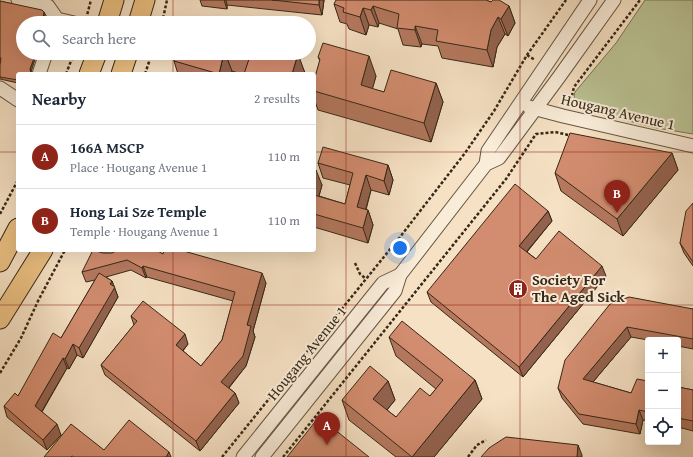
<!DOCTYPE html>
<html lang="en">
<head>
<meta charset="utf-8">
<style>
	:root { --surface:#fff; --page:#f2f2f3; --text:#1f2937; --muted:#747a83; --line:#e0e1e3; --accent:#8f2418 }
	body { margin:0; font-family:"Gentium Book Plus",serif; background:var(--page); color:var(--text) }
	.controls { position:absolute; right:12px; bottom:12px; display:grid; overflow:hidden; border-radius:4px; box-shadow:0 4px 16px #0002 }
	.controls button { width:36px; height:36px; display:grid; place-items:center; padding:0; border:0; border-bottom:1px solid var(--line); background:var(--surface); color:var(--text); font:20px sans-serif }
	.you { position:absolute; left:400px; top:248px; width:14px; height:14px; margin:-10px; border:3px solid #fff; border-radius:50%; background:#1a73e8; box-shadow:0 0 0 6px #1a73e833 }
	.badge { display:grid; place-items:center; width:26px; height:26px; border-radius:50%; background:var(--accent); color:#fff; font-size:13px; font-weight:700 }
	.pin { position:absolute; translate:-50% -33px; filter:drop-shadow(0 1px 2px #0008) }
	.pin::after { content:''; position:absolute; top:21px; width:14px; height:12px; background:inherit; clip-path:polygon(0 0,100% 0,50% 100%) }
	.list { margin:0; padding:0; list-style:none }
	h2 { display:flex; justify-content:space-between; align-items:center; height:52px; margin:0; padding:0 16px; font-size:17px }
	h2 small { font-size:13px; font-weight:400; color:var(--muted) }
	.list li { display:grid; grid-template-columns:26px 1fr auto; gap:12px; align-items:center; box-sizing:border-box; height:64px; padding:0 16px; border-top:1px solid var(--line) }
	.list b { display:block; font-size:15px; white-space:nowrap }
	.list p { margin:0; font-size:13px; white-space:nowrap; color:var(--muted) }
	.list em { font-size:13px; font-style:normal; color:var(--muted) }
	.icon { flex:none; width:22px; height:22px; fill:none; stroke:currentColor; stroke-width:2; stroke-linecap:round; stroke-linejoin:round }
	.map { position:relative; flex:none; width:693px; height:457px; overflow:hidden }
	.search { position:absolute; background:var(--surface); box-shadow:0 4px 16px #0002; left:16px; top:16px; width:300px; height:44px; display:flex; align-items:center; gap:10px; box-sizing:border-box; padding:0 14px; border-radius:22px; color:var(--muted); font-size:15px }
	.panel { position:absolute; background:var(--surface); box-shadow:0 4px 16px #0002; left:16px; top:72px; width:300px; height:180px; border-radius:4px }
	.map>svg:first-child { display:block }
</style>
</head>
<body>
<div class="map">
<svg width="693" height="457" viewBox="0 0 693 457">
	<rect width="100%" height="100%" fill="#f6e1c4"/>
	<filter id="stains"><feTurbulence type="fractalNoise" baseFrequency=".005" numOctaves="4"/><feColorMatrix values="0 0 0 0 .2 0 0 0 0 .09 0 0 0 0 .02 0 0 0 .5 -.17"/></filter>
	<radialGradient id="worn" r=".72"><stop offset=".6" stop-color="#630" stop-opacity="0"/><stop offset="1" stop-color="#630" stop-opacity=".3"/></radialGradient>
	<path fill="#bbc395" stroke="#787656" d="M 645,0 L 693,0 L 693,134 L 657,128 L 580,109 C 574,103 573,100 575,92 L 616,43 Z"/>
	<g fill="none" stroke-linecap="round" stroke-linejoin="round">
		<g stroke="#665642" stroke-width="15">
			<g id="minor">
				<polyline points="18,0 48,6 57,19 74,23"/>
				<polyline points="39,74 46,53"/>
				<polyline points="0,88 18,100"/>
				<polyline points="529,107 563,116 693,146"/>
				<polyline points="486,164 488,151 590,0"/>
				<polyline points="243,457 383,283 400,275"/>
				<polyline points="262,457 395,291 400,275 486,164 499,158 559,77 614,0"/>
			</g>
		</g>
		<g stroke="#362816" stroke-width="21">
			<g id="highway">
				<polyline points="107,23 114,0"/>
				<polyline points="138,23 145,0"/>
				<polyline points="89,74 97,53"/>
				<polyline points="121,74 128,53"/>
				<polyline points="0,262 18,228"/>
				<polyline points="0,319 43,250"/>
			</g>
		</g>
		<g stroke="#362816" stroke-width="2.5" stroke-dasharray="3 2" stroke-linecap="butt">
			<polyline points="86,19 91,0"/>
			<polyline points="162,23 167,0"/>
			<polyline points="527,55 535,60"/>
			<polyline points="66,74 74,53"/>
			<polyline points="145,74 152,53"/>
			<polyline points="574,105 571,100 574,87 640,0"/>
			<polyline points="0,214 18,180"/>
			<polyline points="355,263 360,274 365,278"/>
			<polyline points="0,373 21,338 38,301 65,250"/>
			<polyline points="222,457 400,237 465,153 494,111 527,55 566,0"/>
			<polyline points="283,457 506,179 536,134 555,132 573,136"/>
			<polyline points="468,457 477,445 486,440"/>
		</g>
		<use href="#minor" stroke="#f9ecd9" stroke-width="13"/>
		<use href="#highway" stroke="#ebc082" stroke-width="19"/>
	</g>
	<g fill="#b5785f" stroke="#362816">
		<polygon points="200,0 324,0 322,15 227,5 227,9 202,6"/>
		<polygon points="0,1 44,12 45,15 43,23 23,23 31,72 18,74 18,83 0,79 0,65 1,60 0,60"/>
		<polygon points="488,1 509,6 515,23 508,36 505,34 497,47 493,67 442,58 438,46 422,44 421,47 403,45 398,29 379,23 378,27 369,25 366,35 349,29 347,24 340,22 334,4"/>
		<polygon points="176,53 296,53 305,73 305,74 241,74 232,71 231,74 178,74 174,61"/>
		<polygon points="318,57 376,76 372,89 384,92 436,83 443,102 431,142 318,110 314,98 314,81 320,61"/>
		<polygon points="672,153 678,170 623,236 561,191 555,173"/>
		<polygon points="318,163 388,165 393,180 389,195 371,190 366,210 368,210 373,225 368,243 314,227 314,170 322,185 319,196 345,204 350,185 323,178"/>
		<polygon points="693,203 693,266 684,253 680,243"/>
		<polygon points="548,211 552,221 527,252 536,259 606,276 523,377 431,302 427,292"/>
		<polygon points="103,253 163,254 266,283 253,331 255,337 246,366 229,388 235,393 239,403 200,451 105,375 101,365 134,325 131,316 188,344 183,351 201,366 222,340 233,301 147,277 146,278 131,270 106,277 112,281 118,297 83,358 77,355 69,369 67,368 42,412 61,435 47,450 7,417 4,406 18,396 61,338 95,280 86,282 82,272"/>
		<polygon points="610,304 693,309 693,349 678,346 678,340 648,340 631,337 593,382 631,393 648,381 648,421 643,420 640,434 583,424 562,398 558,388"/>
		<polygon points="389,337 475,380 482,399 434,457 396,457 349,420 342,400 388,381 395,400 387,410 396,417 430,396 436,389 396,356"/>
		<polygon points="678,387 693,390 693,431 678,427"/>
	</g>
	<g fill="#93624e" stroke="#362816">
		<polygon points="224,0 226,0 227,5 227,9"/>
		<polygon points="319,0 324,0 322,15 319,5"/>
		<polygon points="373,6 379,23 378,27 371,10"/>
		<polygon points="509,6 515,23 508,36 501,19"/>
		<polygon points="363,8 369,25 366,35 360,17"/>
		<polygon points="44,12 45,15 43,23 42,23"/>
		<polygon points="498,17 505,34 497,47 493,67 487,50 491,30"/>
		<polygon points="415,26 422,44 421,47 415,30"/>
		<polygon points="36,53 37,53 31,72 32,74 31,74 30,69"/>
		<polygon points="224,53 225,53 232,71 231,74 219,74"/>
		<polygon points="298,54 305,73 305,74 292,74"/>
		<polygon points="369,56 376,76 368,105 361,85"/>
		<polygon points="436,83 443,102 431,142 424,123"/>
		<polygon points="672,153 678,170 623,236 617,219"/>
		<polygon points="388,165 393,180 389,195 384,181"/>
		<polygon points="316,170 322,185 315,209 314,206 314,179"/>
		<polygon points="366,175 371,190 362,222 357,207"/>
		<polygon points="368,210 373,225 368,243 363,228"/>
		<polygon points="548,211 552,221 523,256 519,246"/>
		<polygon points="143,266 147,277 146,278 142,268"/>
		<polygon points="602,266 606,276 523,377 519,367"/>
		<polygon points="262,273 266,283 253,331 255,337 246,366 225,392 221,382 247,325"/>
		<polygon points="112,281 118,297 83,358 79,348"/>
		<polygon points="627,327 631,337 587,389 583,379"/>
		<polygon points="185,334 188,344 179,355 176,345"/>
		<polygon points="73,344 77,355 69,369 65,359"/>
		<polygon points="63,358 67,368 39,416 35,406"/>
		<polygon points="475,380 482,399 434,457 412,457"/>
		<polygon points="388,381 395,400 380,418 373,399"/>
		<polygon points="235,393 239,403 200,451 196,441"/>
		<polygon points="639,410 643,420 640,434 636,424"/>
		<polygon points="57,424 61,435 47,450 43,440"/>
		<polygon points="578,445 582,455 582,457 577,457"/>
		<polygon points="169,452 171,457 166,457"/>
	</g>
	<g fill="#d28c6f" stroke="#362816">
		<polygon points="272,0 319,0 319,5"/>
		<polygon points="336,0 486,0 491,2 493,0 499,0 509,6 501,19 498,17 491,30 487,50 436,41 438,30 415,26 415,30 397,28 399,14 373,6 371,10 363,8 360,17 343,12 344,8 334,4"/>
		<polygon points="0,1 42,10 44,12 42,23 23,23 23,53 36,53 30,69 31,74 18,74 18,80 0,77 0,65 1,58 0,58"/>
		<polygon points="185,21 192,23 185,23"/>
		<polygon points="323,43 369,56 361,85 384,92 391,70 436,83 424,123 314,91 314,81 320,59 318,57"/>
		<polygon points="176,53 224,53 219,74 174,61"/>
		<polygon points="228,53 296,53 298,54 292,74 244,74 249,59"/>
		<polygon points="570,133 672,153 617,219 555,173"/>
		<polygon points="323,147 388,165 384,181 366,175 357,207 368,210 363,228 314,214 314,195 345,204 353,173 318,163"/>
		<polygon points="314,170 316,170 314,179"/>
		<polygon points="515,184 548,211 519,246 536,259 559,231 602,266 519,367 427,292"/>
		<polygon points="693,203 693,262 680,243 686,211"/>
		<polygon points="93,250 103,253 112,253 118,250 156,250 163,254 164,250 180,250 262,273 247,325 251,326 243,356 221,382 235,393 196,441 101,365 137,321 131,316 143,301 185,334 176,345 201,366 222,340 235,292 143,266 142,268 127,260 82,272"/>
		<polygon points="99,273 112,281 110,284 115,287 79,348 73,344 65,359 63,358 35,406 57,424 43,440 4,406 15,393 18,396 53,333 61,338"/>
		<polygon points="629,297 693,309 693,339 627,327 583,379 631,393 637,379 648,381 648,412 639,410 636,424 579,414 558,388 565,360 610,304"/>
		<polygon points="402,321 475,380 412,457 342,400 370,366 388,381 373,399 396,417 420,388 430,396 443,380 389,337"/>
		<polygon points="678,387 693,390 693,421 678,418"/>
		<polygon points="319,417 369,457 287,457"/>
		<polygon points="129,420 169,452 166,457 74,457 72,456 71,457 44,457 71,424 104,450"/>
		<polygon points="506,437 578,445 577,457 481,457 489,448"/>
	</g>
	<path fill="none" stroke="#8f2418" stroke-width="1" stroke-opacity="0.55" d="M 173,0 L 173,23M 346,0 L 346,457M 520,0 L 520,457M 173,53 L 173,74M 0,152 L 18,152M 314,152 L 693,152M 173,250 L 173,457M 0,305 L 693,305"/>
	<defs>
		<g id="building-disc" transform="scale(1)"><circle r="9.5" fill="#8f2418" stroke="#f9ecd9"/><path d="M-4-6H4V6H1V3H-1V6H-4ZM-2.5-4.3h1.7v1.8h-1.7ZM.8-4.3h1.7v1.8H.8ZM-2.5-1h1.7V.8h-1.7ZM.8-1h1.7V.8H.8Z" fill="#fff"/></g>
	</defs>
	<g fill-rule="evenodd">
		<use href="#building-disc" x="518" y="289"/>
	</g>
	<g text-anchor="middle" stroke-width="4" stroke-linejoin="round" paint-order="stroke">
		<g font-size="15" fill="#362816" stroke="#f9ecd9">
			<text transform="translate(618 112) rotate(13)" y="5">Hougang Avenue 1</text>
			<text transform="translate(307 353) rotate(-51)" y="5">Hougang Avenue 1</text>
		</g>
		<g font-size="15" font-weight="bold" fill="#362816" stroke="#f9ecd9" text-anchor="start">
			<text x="532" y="285">Society For<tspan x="532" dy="17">The Aged Sick</tspan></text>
		</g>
	</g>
	<rect width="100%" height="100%" filter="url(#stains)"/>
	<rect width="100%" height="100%" fill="url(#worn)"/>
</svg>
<div class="controls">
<button>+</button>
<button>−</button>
<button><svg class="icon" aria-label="locate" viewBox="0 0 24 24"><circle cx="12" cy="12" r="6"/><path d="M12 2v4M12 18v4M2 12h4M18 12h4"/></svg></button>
</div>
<div class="you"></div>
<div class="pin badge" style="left:327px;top:445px">A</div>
<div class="pin badge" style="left:617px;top:213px">B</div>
<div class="search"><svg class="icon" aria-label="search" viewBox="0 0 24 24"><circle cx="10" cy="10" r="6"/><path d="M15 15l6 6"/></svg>Search here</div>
<section class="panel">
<h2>Nearby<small>2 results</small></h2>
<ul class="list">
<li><span class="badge">A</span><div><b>166A MSCP</b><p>Place · Hougang Avenue 1</p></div><em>110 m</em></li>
<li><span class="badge">B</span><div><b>Hong Lai Sze Temple</b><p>Temple · Hougang Avenue 1</p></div><em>110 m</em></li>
</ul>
</section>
</div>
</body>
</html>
